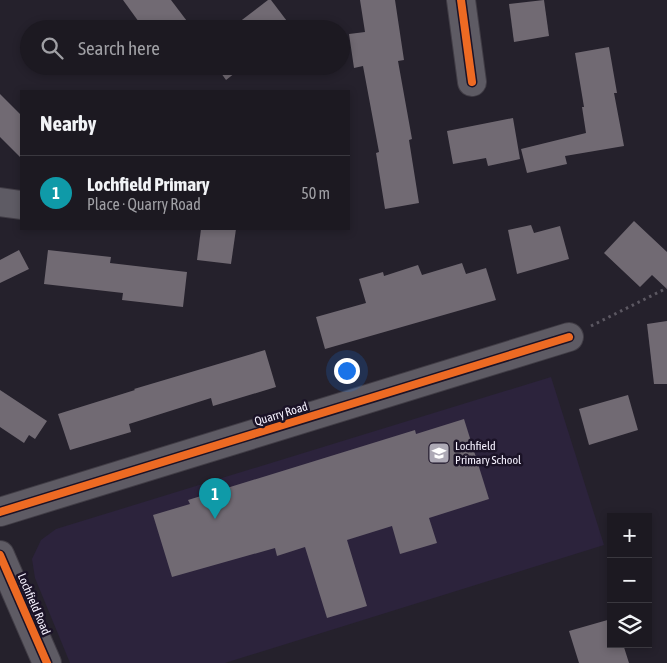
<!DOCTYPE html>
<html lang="en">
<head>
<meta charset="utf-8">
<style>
	:root { --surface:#1c1921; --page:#25222a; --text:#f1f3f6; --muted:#a0a0a5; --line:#3a383f; --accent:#db2777 }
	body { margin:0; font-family:"Asap Condensed",sans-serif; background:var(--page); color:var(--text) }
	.controls { position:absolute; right:15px; bottom:15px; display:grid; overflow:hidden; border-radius:0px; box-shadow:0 2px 8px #0003 }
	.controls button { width:45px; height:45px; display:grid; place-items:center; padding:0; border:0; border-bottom:1px solid var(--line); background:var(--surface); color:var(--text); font:25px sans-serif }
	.you { position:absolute; left:346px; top:370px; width:18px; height:18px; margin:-12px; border:4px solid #fff; border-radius:50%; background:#1a73e8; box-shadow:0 0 0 8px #1a73e833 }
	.badge { display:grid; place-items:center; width:32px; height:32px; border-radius:50%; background:var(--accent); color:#fff; font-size:16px; font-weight:700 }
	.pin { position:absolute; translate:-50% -41px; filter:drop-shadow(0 1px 2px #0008) }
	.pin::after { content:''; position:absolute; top:26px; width:18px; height:15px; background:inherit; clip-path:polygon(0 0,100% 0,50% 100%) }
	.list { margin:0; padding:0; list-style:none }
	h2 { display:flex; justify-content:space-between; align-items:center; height:65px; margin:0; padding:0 20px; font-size:21px }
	h2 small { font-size:16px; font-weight:400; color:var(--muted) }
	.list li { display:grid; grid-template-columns:32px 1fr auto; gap:15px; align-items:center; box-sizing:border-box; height:75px; padding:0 20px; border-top:1px solid var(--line) }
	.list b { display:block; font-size:19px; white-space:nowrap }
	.list p { margin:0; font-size:16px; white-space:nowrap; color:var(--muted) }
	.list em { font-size:16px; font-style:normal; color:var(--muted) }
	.icon { flex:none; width:28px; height:28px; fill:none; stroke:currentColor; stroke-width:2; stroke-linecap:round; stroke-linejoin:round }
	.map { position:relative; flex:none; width:667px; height:663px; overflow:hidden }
	.search { position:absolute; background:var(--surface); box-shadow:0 2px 8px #0003; left:20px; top:20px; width:330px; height:55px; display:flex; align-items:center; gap:12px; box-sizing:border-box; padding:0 18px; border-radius:28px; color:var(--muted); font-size:19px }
	.panel { position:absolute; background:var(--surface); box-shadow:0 2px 8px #0003; left:20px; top:90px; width:330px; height:140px; border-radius:0px }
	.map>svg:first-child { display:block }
</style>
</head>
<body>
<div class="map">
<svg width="667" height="663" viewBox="0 0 667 663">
	<rect width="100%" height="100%" fill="#25212c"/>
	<polygon fill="#2c233c" points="551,377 604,545 225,663 70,663 35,578 32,559 41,540 56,529"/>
	<g fill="#716a73">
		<polygon points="123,0 171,0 193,29 144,29"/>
		<polygon points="268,0 271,0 293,29 230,29"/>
		<polygon points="360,0 395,0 404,60 398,61 412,139 409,140 419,203 385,209 376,153 379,152 363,66 354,68 349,34 365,32"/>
		<polygon points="544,0 549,36 514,42 509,4"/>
		<polygon points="609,47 617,93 614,93 624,146 565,156 567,164 527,173 521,149 586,133 582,107 584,107 575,53"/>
		<polygon points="216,66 244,66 226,80"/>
		<polygon points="0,94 21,115 21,158 0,137"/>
		<polygon points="513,118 520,159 488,166 486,158 453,164 447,131"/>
		<polygon points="634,221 667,252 667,289 652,275 640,287 604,253"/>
		<polygon points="531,225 534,233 560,226 569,259 517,274 508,230"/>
		<polygon points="201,229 236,229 231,264 197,260"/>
		<polygon points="19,250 29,269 0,283 0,260"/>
		<polygon points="48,250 111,257 110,263 187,272 183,307 122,300 123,293 44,284"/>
		<polygon points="462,263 466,274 486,268 496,300 325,349 316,317 366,303 359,279 383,272 384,276 418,265 422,275"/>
		<polygon points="667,321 667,384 654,384 647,324"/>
		<polygon points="265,350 276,387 213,406 211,398 129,424 131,432 70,450 58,414 135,390 134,389"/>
		<polygon points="0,390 47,421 35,439 29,435 24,443 0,427"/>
		<polygon points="628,395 638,430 589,445 579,409"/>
		<polygon points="464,419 489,499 429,518 437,543 400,554 392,526 347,540 367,606 327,618 305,547 277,556 275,548 172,577 153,515 190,504 188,500 415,430 416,434"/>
		<polygon points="611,619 611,644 623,644 629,663 579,663 569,631"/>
	</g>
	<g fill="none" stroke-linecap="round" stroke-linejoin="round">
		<g stroke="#413d46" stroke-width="30">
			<g id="minor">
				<polyline points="461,0 472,82"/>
				<polyline points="0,202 21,205"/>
				<polyline points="0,512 569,337"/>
				<polyline points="0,555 47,663"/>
			</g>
		</g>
		<polyline stroke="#5c5862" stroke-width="3" stroke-dasharray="2.5 4" stroke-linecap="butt" points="591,326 667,288"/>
		<use href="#minor" stroke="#5e5b64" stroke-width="28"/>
		<g stroke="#1b1327" stroke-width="11">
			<g id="cycleway">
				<polyline points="461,0 472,82"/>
				<polyline points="0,512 569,337"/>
				<polyline points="0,555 47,663"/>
			</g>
		</g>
		<use href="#cycleway" stroke="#ed6a23" stroke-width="8"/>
	</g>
	<defs>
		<g id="school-square" transform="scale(1.125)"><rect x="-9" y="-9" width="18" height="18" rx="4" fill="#ada9b5" stroke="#1b1327"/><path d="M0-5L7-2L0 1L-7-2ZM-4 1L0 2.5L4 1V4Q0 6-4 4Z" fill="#fff"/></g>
	</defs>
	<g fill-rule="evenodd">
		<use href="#school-square" x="439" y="453"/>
	</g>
	<g text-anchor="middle" stroke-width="5" stroke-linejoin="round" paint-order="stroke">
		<g font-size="12" fill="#f6f2ff" stroke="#1b1327">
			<text transform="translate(281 414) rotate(-17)" y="4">Quarry Road</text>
			<text transform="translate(34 604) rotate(67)" y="4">Lochfield Road</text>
		</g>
		<g font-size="12" fill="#f6f2ff" stroke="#1b1327" text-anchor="start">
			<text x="455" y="450">Lochfield<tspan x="455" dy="14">Primary School</tspan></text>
		</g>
	</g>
</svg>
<div class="controls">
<button>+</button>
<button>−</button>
<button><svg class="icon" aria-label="layers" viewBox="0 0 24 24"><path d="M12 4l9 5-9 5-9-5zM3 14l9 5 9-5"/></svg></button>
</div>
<div class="you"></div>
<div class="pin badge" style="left:215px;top:519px;background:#0f9aa8">1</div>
<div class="search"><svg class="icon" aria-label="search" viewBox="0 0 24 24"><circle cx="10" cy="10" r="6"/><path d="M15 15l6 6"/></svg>Search here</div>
<section class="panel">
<h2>Nearby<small></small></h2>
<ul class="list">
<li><span class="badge" style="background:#0f9aa8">1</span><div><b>Lochfield Primary</b><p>Place · Quarry Road</p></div><em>50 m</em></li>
</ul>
</section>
</div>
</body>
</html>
